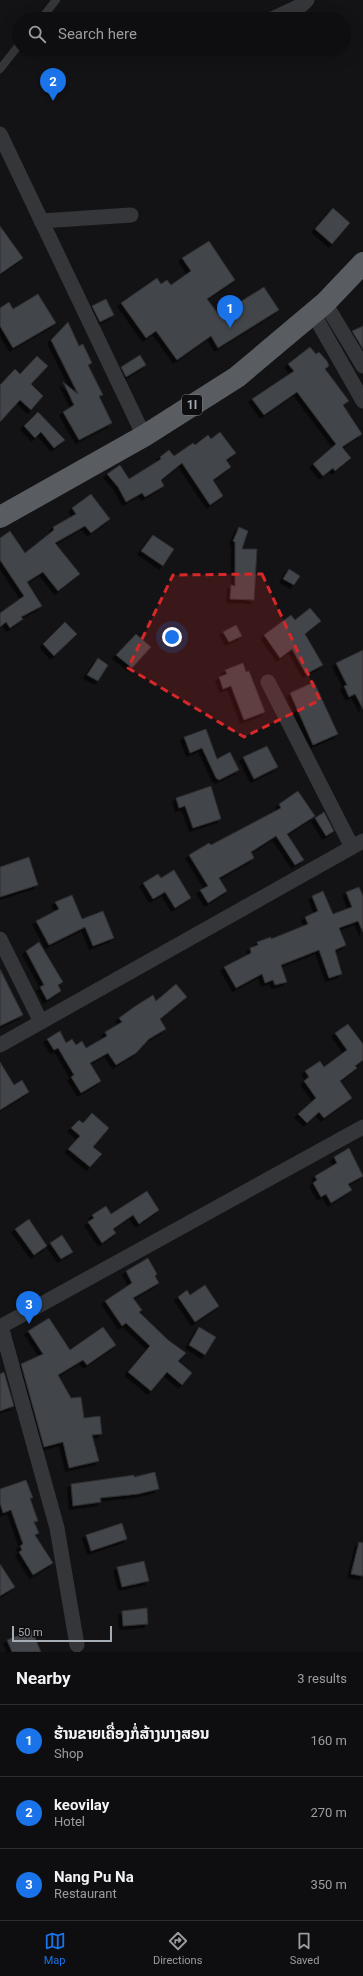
<!DOCTYPE html>
<html lang="en">
<head>
<meta charset="utf-8">
<style>
	:root { --surface:#0e0e10; --page:#1c1c1e; --text:#f1f3f6; --muted:#9b9c9f; --line:#2e2e30; --accent:#1a73e8 }
	body { margin:0; font-family:Roboto,"Noto Sans Lao",sans-serif; background:var(--page); color:var(--text) }
	.scale { position:absolute; left:12px; bottom:10px; width:100px; box-sizing:border-box; padding-left:4px; border:2px solid #a6acb4; border-top:0; font-size:11px; line-height:14px; white-space:nowrap; color:#a6acb4; -webkit-text-stroke:3px #0e0e10; paint-order:stroke }
	.you { position:absolute; left:172px; top:637px; width:14px; height:14px; margin:-10px; border:3px solid #fff; border-radius:50%; background:#1a73e8; box-shadow:0 0 0 6px #1a73e833 }
	.badge { display:grid; place-items:center; width:26px; height:26px; border-radius:50%; background:var(--accent); color:#fff; font-size:13px; font-weight:700 }
	.pin { position:absolute; translate:-50% -33px; filter:drop-shadow(0 1px 2px #0008) }
	.pin::after { content:''; position:absolute; top:21px; width:14px; height:12px; background:inherit; clip-path:polygon(0 0,100% 0,50% 100%) }
	.list { margin:0; padding:0; list-style:none }
	h2 { display:flex; justify-content:space-between; align-items:center; height:52px; margin:0; padding:0 16px; font-size:17px }
	h2 small { font-size:13px; font-weight:400; color:var(--muted) }
	.list li { display:grid; grid-template-columns:26px 1fr auto; gap:12px; align-items:center; box-sizing:border-box; height:72px; padding:0 16px; border-top:1px solid var(--line) }
	.list b { display:block; font-size:15px; white-space:nowrap }
	.list p { margin:0; font-size:13px; white-space:nowrap; color:var(--muted) }
	.list em { font-size:13px; font-style:normal; color:var(--muted) }
	.icon { flex:none; width:22px; height:22px; fill:none; stroke:currentColor; stroke-width:2; stroke-linecap:round; stroke-linejoin:round }
	.map { position:relative; flex:none; width:363px; height:1652px; overflow:hidden }
	.search { position:absolute; background:var(--surface); box-shadow:0 4px 16px #0002; left:12px; right:12px; top:12px; height:44px; display:flex; align-items:center; gap:10px; box-sizing:border-box; padding:0 14px; border-radius:22px; color:var(--muted); font-size:15px }
	.sheet { height:268px; background:var(--surface) }
	nav { display:flex; justify-content:space-around; align-items:center; box-sizing:border-box; height:56px; border-top:1px solid var(--line); background:var(--surface); font-size:11px; color:var(--muted) }
	nav a { display:grid; justify-items:center; gap:2px }
	nav .on { color:var(--accent) }
	.map>svg:first-child { display:block }
</style>
</head>
<body>
<div class="map">
<svg width="363" height="1652" viewBox="0 0 363 1652">
	<defs>
		<filter id="shadow"><feDropShadow dx="-3.5" dy="3.5" stdDeviation="0" flood-color="#0009"/></filter>
	</defs>
	<rect width="100%" height="100%" fill="#131315"/>
	<g fill="#424448" stroke="#2d2e31" filter="url(#shadow)">
		<polygon points="333,208 350,223 332,244 315,229"/>
		<polygon points="0,226 23,258 0,274"/>
		<polygon points="209,241 235,280 207,299 219,315 264,287 279,310 218,348 211,336 177,360 156,331 146,338 121,303 157,278 161,284 167,280 171,285 191,271 182,258"/>
		<polygon points="38,294 56,323 13,348 0,326 0,308 9,302 13,309"/>
		<polygon points="106,299 114,315 100,322 92,306"/>
		<polygon points="68,322 79,346 83,344 92,363 88,365 103,395 99,396 112,423 79,440 63,412 74,405 63,382 78,394 51,340"/>
		<polygon points="363,326 363,349 352,331"/>
		<polygon points="310,347 316,354 319,352 327,361 329,366 325,369 349,401 343,405 362,434 342,447 351,458 335,471 333,468 323,476 313,464 336,444 297,392 264,415 252,399 294,371 288,364"/>
		<polygon points="140,355 146,365 126,377 121,367"/>
		<polygon points="37,356 48,366 31,384 43,396 31,410 20,400 0,422 0,385 15,369 20,374"/>
		<polygon points="38,412 65,440 54,448 41,432 35,438 24,426"/>
		<polygon points="220,432 236,453 226,460 231,467 213,480 223,496 210,505 182,463 161,480 164,486 145,497 142,493 126,502 118,487 107,474 120,465 129,479 161,459 160,457 169,450 174,456 193,443 195,445 208,435 211,439"/>
		<polygon points="91,494 110,519 91,533 85,526 55,543 80,574 58,591 43,572 27,582 42,606 21,617 23,619 10,628 6,622 0,627 0,613 24,596 0,560 0,538 10,531 25,553 54,530 53,527 76,514 72,508"/>
		<polygon points="239,527 248,531 242,549 257,549 254,600 230,599 231,585 235,586 235,542 233,541"/>
		<polygon points="153,535 174,549 163,566 141,551"/>
		<polygon points="289,569 300,576 294,585 283,579"/>
		<polygon points="310,608 321,621 305,634 323,665 306,674 292,649 280,658 264,635 291,615 295,620"/>
		<polygon points="65,622 77,634 54,656 43,644"/>
		<polygon points="236,625 242,636 229,642 223,632"/>
		<polygon points="136,634 151,647 132,668 116,655"/>
		<polygon points="363,650 363,709 355,694 349,697 344,686 347,685 336,663"/>
		<polygon points="98,658 108,665 98,681 87,675"/>
		<polygon points="243,663 246,672 249,671 265,712 244,720 231,686 223,689 219,677 227,674 225,670"/>
		<polygon points="314,682 338,734 313,745 290,693"/>
		<polygon points="206,729 217,759 230,752 239,770 219,780 216,778 202,748 190,753 184,737"/>
		<polygon points="267,746 278,767 254,779 243,757"/>
		<polygon points="211,786 221,819 193,828 185,806 179,808 176,798"/>
		<polygon points="298,791 315,816 287,834 304,860 295,865 276,836 251,852 254,858 219,878 227,891 208,903 200,890 208,886 189,855 209,843 211,845 281,808 279,804"/>
		<polygon points="324,812 334,831 326,836 315,818"/>
		<polygon points="29,857 38,885 0,897 0,867"/>
		<polygon points="174,870 191,898 175,908 165,892 153,899 143,883 158,874 161,878"/>
		<polygon points="359,887 363,896 363,932 358,921 339,928 346,945 335,950 342,974 329,978 319,950 281,965 287,982 275,985 273,980 265,983 262,974 236,988 224,967 251,953 250,948 258,945 257,942 271,937 271,939 308,924 305,917 318,911 312,896 323,891 333,914 352,907 346,892"/>
		<polygon points="72,895 82,919 103,911 114,938 93,946 85,927 49,945 36,921 59,909 55,902"/>
		<polygon points="39,942 63,982 58,985 61,991 47,1000 40,987 44,985 26,951"/>
		<polygon points="0,969 23,1015 0,1026"/>
		<polygon points="176,984 187,997 160,1019 166,1029 149,1039 136,1053 116,1065 108,1053 90,1063 101,1081 81,1093 71,1077 74,1075 58,1048 54,1050 47,1039 60,1031 66,1043 72,1039 76,1045 82,1041 86,1048 107,1036 105,1032 122,1022 119,1018 134,1007 153,995 156,1001"/>
		<polygon points="348,1024 363,1044 363,1060 355,1066 357,1068 340,1081 352,1098 324,1118 319,1112 307,1123 298,1114 316,1098 304,1081 309,1077 305,1071 320,1061 324,1067 347,1050 335,1033"/>
		<polygon points="0,1062 14,1085 22,1080 29,1092 0,1110"/>
		<polygon points="92,1113 109,1128 93,1147 102,1154 90,1167 68,1149 80,1136 71,1128 79,1120 83,1123"/>
		<polygon points="349,1148 363,1176 348,1184 352,1190 331,1203 326,1194 321,1197 313,1183 317,1180 315,1176 337,1163 334,1157"/>
		<polygon points="147,1191 159,1210 139,1224 133,1215 113,1229 116,1233 102,1243 88,1222 94,1218 92,1215 106,1206 111,1214"/>
		<polygon points="29,1219 47,1246 34,1255 15,1229"/>
		<polygon points="62,1235 73,1252 61,1259 50,1243"/>
		<polygon points="148,1258 157,1274 155,1276 159,1283 133,1298 142,1310 139,1312 168,1340 186,1353 178,1361 192,1373 182,1385 167,1372 151,1391 128,1372 150,1346 126,1323 122,1326 105,1301 132,1283 126,1271"/>
		<polygon points="205,1285 219,1306 195,1322 178,1297 187,1290 190,1295"/>
		<polygon points="49,1318 70,1350 103,1327 116,1345 87,1365 83,1360 58,1375 71,1398 81,1397 84,1418 100,1416 102,1434 92,1435 99,1461 69,1468 63,1442 44,1447 21,1364 43,1354 28,1331"/>
		<polygon points="199,1327 216,1337 205,1355 189,1345"/>
		<polygon points="4,1372 14,1406 0,1411 0,1374"/>
		<polygon points="155,1472 159,1489 138,1494 100,1498 101,1502 73,1506 71,1484 134,1475 134,1477"/>
		<polygon points="26,1480 33,1498 30,1498 38,1521 34,1522 39,1533 35,1535 53,1563 33,1575 19,1552 22,1550 20,1546 23,1544 11,1510 3,1513 0,1503 0,1489"/>
		<polygon points="122,1523 127,1539 91,1551 86,1535"/>
		<polygon points="359,1542 363,1543 363,1576 351,1574"/>
		<polygon points="144,1561 149,1581 122,1587 117,1567"/>
		<polygon points="0,1564 15,1587 0,1596"/>
		<polygon points="147,1608 148,1624 123,1626 122,1611"/>
		<polygon points="32,1630 41,1652 12,1652 7,1640"/>
	</g>
	<g fill="none" stroke-linecap="round" stroke-linejoin="round">
		<g stroke="#343639" stroke-width="8">
			<polyline points="41,19 56,0"/>
			<polyline points="0,69 19,45"/>
		</g>
		<g stroke="#343639" stroke-width="15">
			<polyline points="272,19 302,5 307,0"/>
			<polyline points="0,134 144,436"/>
			<polyline points="41,221 131,215"/>
			<polyline points="325,303 363,366"/>
			<polyline points="313,313 363,401"/>
			<polyline points="268,682 352,847"/>
			<polyline points="0,939 41,1022"/>
			<polyline points="0,1045 363,841"/>
			<polyline points="1,1326 57,1528 77,1645"/>
			<polyline points="0,1327 363,1127"/>
		</g>
		<polyline stroke="#595c61" stroke-width="22" points="0,517 144,436 237,377 325,303 363,263"/>
	</g>
	<path fill="#d62828" fill-opacity="0.2" stroke="#d62828" stroke-width="3" stroke-dasharray="8 5" stroke-linejoin="round" d="M 262,574 L 320,700 L 244,737 L 128,668 L 173,575 Z"/>
	<g text-anchor="middle" stroke-width="3.5" stroke-linejoin="round" paint-order="stroke">
		<rect fill="#0e0e10" stroke="#787d83" stroke-width="1" x="182" y="395" width="20" height="20" rx="3"/>
		<g font-size="12" font-weight="bold" fill="#a6acb4">
			<text x="192" y="409">1I</text>
		</g>
	</g>
</svg>
<div class="scale">50 m</div>
<div class="you"></div>
<div class="pin badge" style="left:230px;top:328px">1</div>
<div class="pin badge" style="left:53px;top:101px">2</div>
<div class="pin badge" style="left:29px;top:1324px">3</div>
<div class="search"><svg class="icon" aria-label="search" viewBox="0 0 24 24"><circle cx="10" cy="10" r="6"/><path d="M15 15l6 6"/></svg>Search here</div>
</div>
<section class="sheet">
<h2>Nearby<small>3 results</small></h2>
<ul class="list">
<li><span class="badge">1</span><div><b>ຮ້ານຂາຍເຄື່ອງກໍ່ສ້າງນາງສອນ</b><p>Shop</p></div><em>160 m</em></li>
<li><span class="badge">2</span><div><b>keovilay</b><p>Hotel</p></div><em>270 m</em></li>
<li><span class="badge">3</span><div><b>Nang Pu Na</b><p>Restaurant</p></div><em>350 m</em></li>
</ul>
</section>
<nav>
<a class="on"><svg class="icon" aria-label="map" viewBox="0 0 24 24"><path d="M3 6l6-2 6 2 6-2v14l-6 2-6-2-6 2zM9 4v14M15 6v14"/></svg>Map</a>
<a><svg class="icon" aria-label="directions" viewBox="0 0 24 24"><path d="M12 3l9 9-9 9-9-9zM9 14v-3h6M13 9l2 2-2 2"/></svg>Directions</a>
<a><svg class="icon" aria-label="saved" viewBox="0 0 24 24"><path d="M7 4h10v16l-5-4-5 4z"/></svg>Saved</a>
</nav>
</body>
</html>
